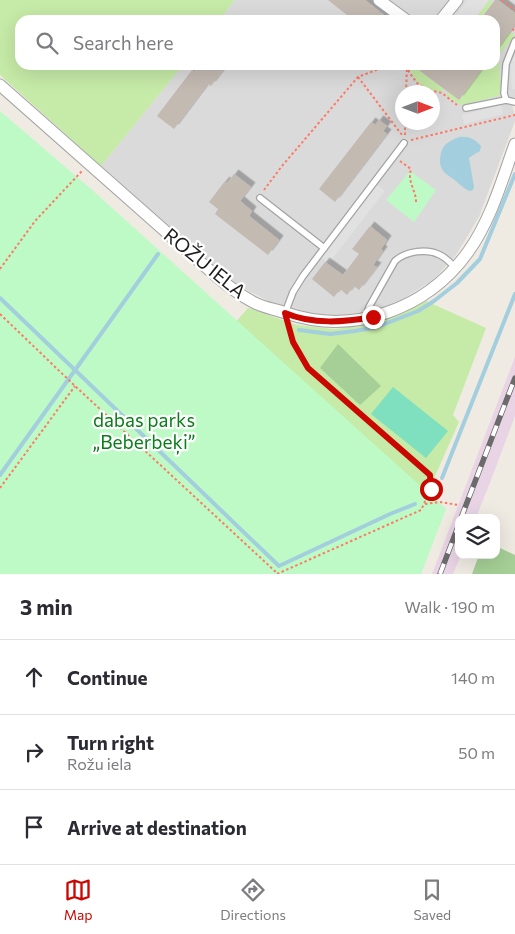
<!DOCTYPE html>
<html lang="en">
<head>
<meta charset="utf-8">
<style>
	:root { --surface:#fff; --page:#f2f2f3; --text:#2b2b33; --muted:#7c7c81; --line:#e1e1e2; --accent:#ca0700 }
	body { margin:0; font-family:Commissioner,sans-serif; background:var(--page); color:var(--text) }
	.controls { position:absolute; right:15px; bottom:15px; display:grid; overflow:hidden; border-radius:10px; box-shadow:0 5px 20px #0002 }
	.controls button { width:45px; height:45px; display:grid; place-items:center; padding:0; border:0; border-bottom:1px solid var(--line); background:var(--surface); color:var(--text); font:25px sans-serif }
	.compass { position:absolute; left:395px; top:85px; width:45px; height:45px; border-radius:50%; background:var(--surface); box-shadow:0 5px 20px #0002; rotate:90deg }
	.stop { position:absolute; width:15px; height:15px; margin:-11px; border:4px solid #ca0700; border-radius:50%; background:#fff }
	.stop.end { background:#ca0700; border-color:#fff; box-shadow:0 1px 5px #0008 }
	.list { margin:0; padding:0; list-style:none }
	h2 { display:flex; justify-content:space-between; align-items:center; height:65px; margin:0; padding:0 20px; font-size:21px }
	h2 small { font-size:16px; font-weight:400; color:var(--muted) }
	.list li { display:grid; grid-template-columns:32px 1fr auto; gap:15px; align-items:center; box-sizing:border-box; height:75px; padding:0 20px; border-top:1px solid var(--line) }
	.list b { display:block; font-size:19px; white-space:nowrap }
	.list p { margin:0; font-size:16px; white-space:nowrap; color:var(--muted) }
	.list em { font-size:16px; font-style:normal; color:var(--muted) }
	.icon { flex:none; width:28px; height:28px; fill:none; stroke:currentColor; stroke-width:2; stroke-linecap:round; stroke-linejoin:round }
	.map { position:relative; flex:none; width:515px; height:574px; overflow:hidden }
	.search { position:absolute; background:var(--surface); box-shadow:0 5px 20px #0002; left:15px; right:15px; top:15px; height:55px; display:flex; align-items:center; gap:12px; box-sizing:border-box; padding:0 18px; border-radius:15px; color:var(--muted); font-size:19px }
	.sheet { height:290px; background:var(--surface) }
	nav { display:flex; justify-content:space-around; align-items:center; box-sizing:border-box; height:70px; border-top:1px solid var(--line); background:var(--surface); font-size:14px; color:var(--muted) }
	nav a { display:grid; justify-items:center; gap:2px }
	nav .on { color:var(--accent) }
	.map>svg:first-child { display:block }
</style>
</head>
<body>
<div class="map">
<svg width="515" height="574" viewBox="0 0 515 574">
	<defs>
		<filter id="shadow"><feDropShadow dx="4.5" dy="-4.5" stdDeviation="0" flood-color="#0004"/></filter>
	</defs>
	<rect width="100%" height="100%" fill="#efebe3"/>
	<path fill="#dbdada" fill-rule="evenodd" d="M 235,0 L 515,0 L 515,97 L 513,97 L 512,105 L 515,115 L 515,121 L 479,217 L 456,255 L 433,280 L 403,299 L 379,309 L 352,315 L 315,315 L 268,301 L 232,282 L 101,166 L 183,65 L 495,65 L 495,20 L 219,20 ZM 402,92 L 432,92 L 432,122 L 402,122 Z"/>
	<polygon fill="#e8d4e4" points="515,357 515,416 491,480 476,518 459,518 459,555 461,555 453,574 432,574"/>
	<g fill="#c6eaa7">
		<polygon points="0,0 235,0 219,20 20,20 20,65 183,65 101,166 0,75"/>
		<polygon points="489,0 493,2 480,20 474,20"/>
		<polygon points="510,32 515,35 499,55 495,52"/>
		<polygon points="495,59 499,63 501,92 498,96 461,105 446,95 448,92 459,100 485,65 495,65"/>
		<path d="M 410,65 L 412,65 L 444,89 L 442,92 C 425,90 412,83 410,65 Z"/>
		<polygon points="426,301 486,328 453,415 459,422 435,476 430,521 234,324 248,308 297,325 334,329 364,326 399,315"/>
	</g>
	<g fill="#a5cf96">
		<polygon points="338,344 381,386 360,405 320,368"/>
		<polygon points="496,546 515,555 515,574 472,574 479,555 496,555"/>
	</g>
	<g fill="#befac5">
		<polygon points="0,111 91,189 446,509 421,574 0,574"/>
		<polygon points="410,171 436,190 414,222 386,200"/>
	</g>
	<polygon fill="#7ee0be" points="393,387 448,431 426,458 371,414"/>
	<g fill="#e1e1e1">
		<polygon points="467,0 489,0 474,20 452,20"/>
		<polygon points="515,55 515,89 512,89 510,63"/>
		<polygon points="501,105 503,114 464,124 462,115"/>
		<polygon points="377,185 385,191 329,263 321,258"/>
	</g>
	<path fill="#a2cedd" d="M 459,137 C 468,136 475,139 481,146 L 480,151 L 473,155 L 469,158 L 474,187 L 473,190 L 470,191 C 464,189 462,186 457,182 C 453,178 448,176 444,172 C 441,168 440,165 440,161 C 441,145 446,143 459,137 Z"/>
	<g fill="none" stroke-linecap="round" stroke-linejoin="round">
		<g stroke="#a2cedd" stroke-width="4">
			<polyline points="0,298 279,566 390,514 415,504"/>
			<polyline points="299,330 330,334 355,331 377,327 418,311 434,301 457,283 480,259 515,174"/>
			<polyline points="0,475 158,254"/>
			<polyline points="442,478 515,294"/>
		</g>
	</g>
	<g fill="#c3bab2" filter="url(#shadow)">
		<polygon points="328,0 365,0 390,20 353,20"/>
		<polygon points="495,0 498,0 515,13 515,25 495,52 495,20 480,20"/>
		<polygon points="199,65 227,65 211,86 208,84 174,129 157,116 192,70 194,72"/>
		<polygon points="412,65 485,65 459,100"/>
		<polygon points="379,120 387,126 383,131 387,134 335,202 319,189 371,122 375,125"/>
		<polygon points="234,174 251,187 240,201 252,211 249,216 279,240 268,255 215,214 218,209 209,202 225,181 227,183"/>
		<polygon points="370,226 387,240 381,249 383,251 373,265 377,267 359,290 354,286 347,295 340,289 334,297 312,279 325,262 343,275 359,254 352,249"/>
	</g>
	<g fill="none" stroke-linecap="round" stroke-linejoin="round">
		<g stroke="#a4a4a4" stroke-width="8">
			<g id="lane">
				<polyline points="515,41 506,64 504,93 506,100 515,102"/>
				<polyline points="466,108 506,100"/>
				<polyline points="260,198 324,248"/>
				<polyline points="285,313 293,292 303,276 404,143"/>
				<path d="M 366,318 L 369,307 L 395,261 C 406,251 427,248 440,255 C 446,258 451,263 455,268"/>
			</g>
		</g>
		<g stroke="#a4a4a4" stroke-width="13">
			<g id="street">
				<polyline points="379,0 406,20"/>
				<polyline points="441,20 457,0"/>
				<path d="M 0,85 L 216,276 C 228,286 240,295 253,302 C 264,308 275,309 286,313 C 354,336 427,309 468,252 C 491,220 502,180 515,144"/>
			</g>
		</g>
		<g stroke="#fd7a66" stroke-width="2" stroke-dasharray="2.5 2.5" stroke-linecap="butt">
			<polyline points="502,0 515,10"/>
			<polyline points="512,29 515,31"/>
			<polyline points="408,65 409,72 417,83 428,90 442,93 457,105"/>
			<polyline points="358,77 402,135"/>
			<polyline points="406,92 407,68"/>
			<polyline points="405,135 405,122"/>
			<polyline points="411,140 515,115"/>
			<path d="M 400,161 L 411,169 C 407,182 416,190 416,202"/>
			<polyline points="264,190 282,166 358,77 389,65"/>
			<polyline points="0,269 35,221 82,171"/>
			<polyline points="0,314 75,386 278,574"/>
			<polyline points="0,488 75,386"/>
			<polyline points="425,504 440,502 458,505"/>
			<polyline points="277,574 421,510 431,489 430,475 308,368 293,342 289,325"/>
		</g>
		<use href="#lane" stroke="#fff" stroke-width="5.5"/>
		<use href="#street" stroke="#fff" stroke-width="11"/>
		<g stroke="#6b6b6b" stroke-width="5.5">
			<g id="rail">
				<polyline points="461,518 515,378"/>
				<polyline points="440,574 459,524"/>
			</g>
		</g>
		<use href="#rail" stroke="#fff" stroke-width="4" stroke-dasharray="11" stroke-linecap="butt"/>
	</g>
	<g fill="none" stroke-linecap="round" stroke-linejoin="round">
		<path stroke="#ca0700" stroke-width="6" d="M 373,317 C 345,322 313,325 285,313 L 293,342 L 308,368 L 430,475 L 431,489"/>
	</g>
	<g text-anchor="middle" stroke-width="4.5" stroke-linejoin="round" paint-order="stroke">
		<g font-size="19" fill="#1d1d1d" stroke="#fff">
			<text transform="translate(205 263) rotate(39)" y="7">ROŽU IELA</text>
		</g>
		<g font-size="19" fill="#097d17" stroke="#fff">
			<text x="144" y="427">dabas parks<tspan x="144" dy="22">„Beberbeķi”</tspan></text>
		</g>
	</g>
</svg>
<div class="controls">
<button><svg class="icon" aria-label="layers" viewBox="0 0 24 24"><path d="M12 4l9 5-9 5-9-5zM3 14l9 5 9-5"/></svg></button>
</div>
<svg class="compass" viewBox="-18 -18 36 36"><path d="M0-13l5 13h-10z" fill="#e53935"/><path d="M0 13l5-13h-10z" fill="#7c7c81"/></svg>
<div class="stop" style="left:431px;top:489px"></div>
<div class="stop end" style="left:373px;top:317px"></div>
<div class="search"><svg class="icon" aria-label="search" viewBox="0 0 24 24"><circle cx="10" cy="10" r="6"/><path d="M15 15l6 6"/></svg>Search here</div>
</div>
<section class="sheet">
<h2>3 min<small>Walk · 190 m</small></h2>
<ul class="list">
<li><svg class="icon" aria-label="ahead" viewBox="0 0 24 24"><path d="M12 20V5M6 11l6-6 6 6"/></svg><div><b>Continue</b></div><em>140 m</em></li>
<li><svg class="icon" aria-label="right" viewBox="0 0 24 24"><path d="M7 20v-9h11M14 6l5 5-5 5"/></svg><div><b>Turn right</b><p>Rožu iela</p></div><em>50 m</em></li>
<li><svg class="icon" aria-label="arrive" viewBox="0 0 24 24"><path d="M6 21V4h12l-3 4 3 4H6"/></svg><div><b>Arrive at destination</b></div></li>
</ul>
</section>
<nav>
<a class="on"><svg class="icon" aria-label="map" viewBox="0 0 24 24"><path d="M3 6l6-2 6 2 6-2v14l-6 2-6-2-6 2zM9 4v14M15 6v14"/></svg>Map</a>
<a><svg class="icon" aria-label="directions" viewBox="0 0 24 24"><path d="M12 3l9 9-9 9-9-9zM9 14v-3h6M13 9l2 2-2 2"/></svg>Directions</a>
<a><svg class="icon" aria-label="saved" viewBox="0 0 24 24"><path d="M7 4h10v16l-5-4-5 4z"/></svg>Saved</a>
</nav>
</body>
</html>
